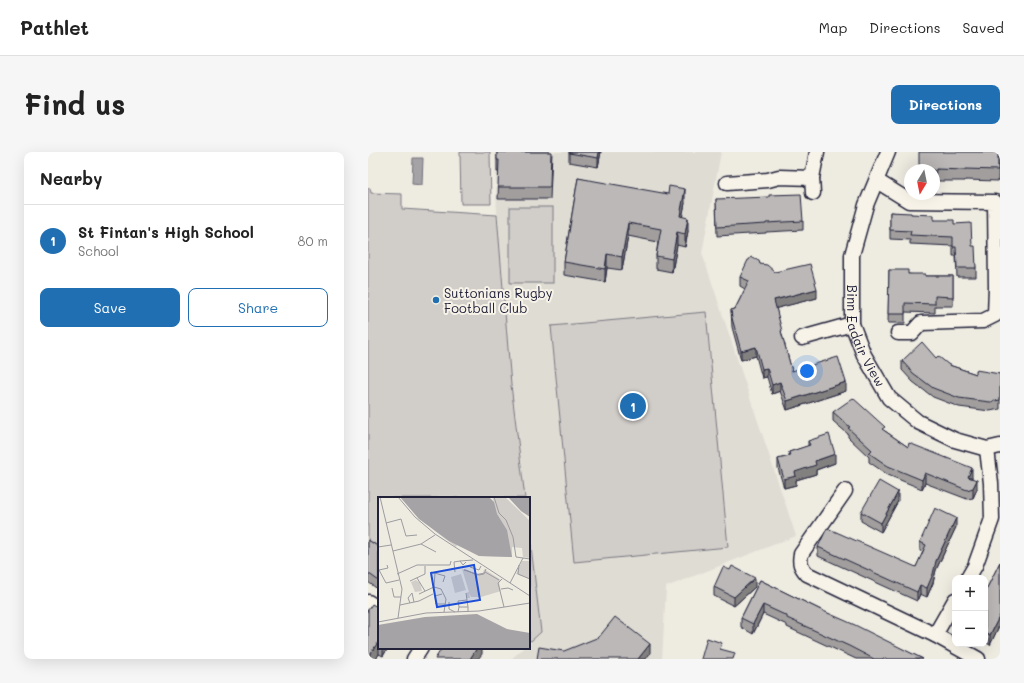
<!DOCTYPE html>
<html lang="en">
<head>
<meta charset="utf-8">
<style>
	:root { --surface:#fff; --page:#f6f6f6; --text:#222; --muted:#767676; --line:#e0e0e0; --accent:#1f6fb2 }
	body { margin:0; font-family:Mali,sans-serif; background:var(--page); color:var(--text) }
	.controls { position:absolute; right:12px; bottom:12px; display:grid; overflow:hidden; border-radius:8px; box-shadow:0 4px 16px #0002 }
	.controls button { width:36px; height:36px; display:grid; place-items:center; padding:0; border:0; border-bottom:1px solid var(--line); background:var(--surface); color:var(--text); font:20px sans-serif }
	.compass { position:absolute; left:536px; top:12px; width:36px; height:36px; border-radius:50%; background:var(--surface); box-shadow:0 4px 16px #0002; rotate:190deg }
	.you { position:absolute; left:439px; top:219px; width:14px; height:14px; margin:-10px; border:3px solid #fff; border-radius:50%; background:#1a73e8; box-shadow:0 0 0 6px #1a73e833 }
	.badge { display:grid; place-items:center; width:26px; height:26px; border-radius:50%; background:var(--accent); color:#fff; font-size:13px; font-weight:700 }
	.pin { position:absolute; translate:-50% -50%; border:2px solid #fff; box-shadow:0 1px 4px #0006 }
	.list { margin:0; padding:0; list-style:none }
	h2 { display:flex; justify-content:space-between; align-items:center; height:52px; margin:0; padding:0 16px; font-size:17px }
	h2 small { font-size:13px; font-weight:400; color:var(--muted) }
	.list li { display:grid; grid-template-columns:26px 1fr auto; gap:12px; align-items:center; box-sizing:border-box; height:72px; padding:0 16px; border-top:1px solid var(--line) }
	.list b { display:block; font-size:15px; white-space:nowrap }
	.list p { margin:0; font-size:13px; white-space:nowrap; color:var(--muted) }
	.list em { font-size:13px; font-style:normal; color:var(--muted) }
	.actions { display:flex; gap:8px; padding:12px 16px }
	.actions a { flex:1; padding:9px 0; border:1px solid var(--accent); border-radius:8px; text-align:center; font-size:14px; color:var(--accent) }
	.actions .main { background:var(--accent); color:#fff }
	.map { position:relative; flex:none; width:632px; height:507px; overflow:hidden; border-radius:8px }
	header { display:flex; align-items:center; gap:24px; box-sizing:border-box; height:56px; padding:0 20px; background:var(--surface); border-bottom:1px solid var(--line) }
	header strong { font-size:19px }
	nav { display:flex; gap:22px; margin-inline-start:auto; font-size:14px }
	.intro { display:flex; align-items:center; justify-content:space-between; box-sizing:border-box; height:96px; padding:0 24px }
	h1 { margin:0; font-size:28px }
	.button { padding:10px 18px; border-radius:8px; background:var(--accent); color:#fff; font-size:14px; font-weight:700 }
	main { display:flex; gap:24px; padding:0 24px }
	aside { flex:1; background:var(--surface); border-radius:8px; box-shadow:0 4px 16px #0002 }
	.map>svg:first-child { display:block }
</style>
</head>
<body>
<header>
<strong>Pathlet</strong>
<nav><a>Map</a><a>Directions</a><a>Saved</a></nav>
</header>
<div class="intro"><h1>Find us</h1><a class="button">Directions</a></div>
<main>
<aside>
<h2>Nearby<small></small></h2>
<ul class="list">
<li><span class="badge">1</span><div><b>St Fintan's High School</b><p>School</p></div><em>80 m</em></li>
</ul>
<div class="actions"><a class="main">Save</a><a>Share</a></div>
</aside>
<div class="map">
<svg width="632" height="507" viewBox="0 0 632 507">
	<rect width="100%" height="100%" fill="#eeebe1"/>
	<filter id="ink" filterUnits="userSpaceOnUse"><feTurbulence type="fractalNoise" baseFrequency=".025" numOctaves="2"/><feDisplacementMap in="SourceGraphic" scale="8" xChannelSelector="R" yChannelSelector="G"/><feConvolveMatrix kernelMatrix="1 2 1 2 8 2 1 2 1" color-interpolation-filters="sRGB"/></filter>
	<g filter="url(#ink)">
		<polygon fill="#dfdcd4" points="139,0 353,0 334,101 428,384 298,435 294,507 143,507 156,496 161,496 161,491 173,480 161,377 161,346 157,346 143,233 129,63 127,1"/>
		<g fill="#d1cdc9" stroke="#7a7882">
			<polygon points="92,0 122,0 123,52 93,52"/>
			<polygon points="0,36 2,36 3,41 34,42 34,57 129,63 143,233 157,346 11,346 11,397 0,390"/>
			<rect x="142" y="55" width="43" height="76"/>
			<polygon points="338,160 360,395 206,410 183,174"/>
			<polygon points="161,377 173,480 163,489 161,488"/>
		</g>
		<polygon fill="#a6a3a6" stroke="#716f7b" points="45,6 55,6 54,33 44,32"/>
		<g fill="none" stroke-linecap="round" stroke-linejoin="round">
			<g stroke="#22223b" stroke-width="17">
				<g id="minor">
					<path id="s1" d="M 520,0 L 498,53 L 484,103 L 484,172 L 496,203 L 521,246 L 550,270 L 587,288 L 619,297 L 632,294"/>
					<polyline points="509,29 541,49 627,50 628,135 627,163 615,169 553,171 544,181 530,181"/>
					<polyline points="359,31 400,28 411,25 444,26"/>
					<polyline points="445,41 444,26 449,0"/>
					<polyline points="434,186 484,172"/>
					<path d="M 477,339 L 433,402 C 431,411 433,415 439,422 L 567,483 L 610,507"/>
					<polyline points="600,426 607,414 624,367 623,331 619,297"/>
					<polyline points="0,450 11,457"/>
					<polyline points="567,483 587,448"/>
					<polyline points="46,507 53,496"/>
				</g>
			</g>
			<use href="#minor" stroke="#f7f3e8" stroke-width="14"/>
		</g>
		<g fill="#a19e9d" stroke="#22223b">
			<polygon points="129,0 184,0 182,47 130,47 131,20 129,20"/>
			<polygon points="201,0 233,0 230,15 201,10"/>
			<polygon points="631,0 630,29 597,28 597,29 568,29 567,39 566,39 566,18"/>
			<polygon points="210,26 317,51 314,65 320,79 317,95 309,93 304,120 288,117 288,104 290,90 260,84 254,118 239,116 237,130 196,123 196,110"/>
			<polygon points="348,47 435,69 435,78 398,80 398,81 349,84"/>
			<polygon points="522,60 543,62 566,68 586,72 604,94 608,116 608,125 589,125 588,104 585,104 585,94 542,92 542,88 522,87"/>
			<polygon points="392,112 407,120 449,146 408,156 414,183 424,219 478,239 419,258 412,239 404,242 399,225 394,226 388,204 373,208 364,175 363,158 367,157 377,137 372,134 372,125"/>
			<polygon points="521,118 540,122 557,124 585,124 585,154 567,154 567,161 537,160 537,171 520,171"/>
			<polygon points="568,206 581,213 608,222 632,222 632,257 622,259 591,255 565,245 545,230 534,218 534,209"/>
			<polygon points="465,260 517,279 540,295 604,325 604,326 609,337 605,346 599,347 557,331 554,337 520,323 501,310 501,305 480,285 480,282 465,269"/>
			<polygon points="440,289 467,311 448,318 448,322 428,328 428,333 416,336 410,316 410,307 421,304 421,300 440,294"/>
			<polygon points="530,349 513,380 493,369 493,360"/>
			<polygon points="588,375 568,418 565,431 559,445 552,442 549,449 450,404 450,395 548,415 555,400 552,399 552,390"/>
			<polygon points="0,388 11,395 11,438 0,430"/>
			<polygon points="632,410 632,472 622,493 617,490 617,440"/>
			<polygon points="362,418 387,435 366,454 346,444 346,435"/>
			<polygon points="392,428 453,458 555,507 488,507 419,475 419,473 395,462 385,482 373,475 373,466"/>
			<polygon points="11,496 20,496 15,504 11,502 8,507 0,507"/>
		</g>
		<g fill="#838180" stroke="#22223b">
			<polygon points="231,0 233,0 230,15 230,6"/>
			<polygon points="317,37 317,51 312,77 312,64"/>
			<polygon points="320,66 320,79 317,95 317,82"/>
			<polygon points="260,71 260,84 254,118 254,105"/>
			<polygon points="309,80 309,93 304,120 304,107"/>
			<polygon points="239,102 239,116 237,130 237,117"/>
			<polygon points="449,137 449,146 406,157 406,148"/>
			<polygon points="388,195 388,204 373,208 373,199"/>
			<polygon points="399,216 399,225 394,226 394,217"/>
			<polygon points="412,230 412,239 404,242 404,233"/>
			<polygon points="478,230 478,239 419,258 419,249"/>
			<polygon points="467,302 467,311 448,318 448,322 428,328 428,333 416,336 416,327 427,320 447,309"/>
			<polygon points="604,316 604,325 600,334 600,325"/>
			<polygon points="557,321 557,331 554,337 554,328"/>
			<polygon points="609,328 609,337 605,346 605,336"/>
			<polygon points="530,340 530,349 513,380 513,371"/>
			<polygon points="588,366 588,375 568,418 565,431 559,445 559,436 568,409"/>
			<polygon points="387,426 387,435 366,454 366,445"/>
			<polygon points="552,433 552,442 549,449 549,440"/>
			<polygon points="395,453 395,462 385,482 385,472"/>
			<polygon points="632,463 632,472 622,493 622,483"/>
			<polygon points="11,489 11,502 8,507 0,507 0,505"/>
			<polygon points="282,492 282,501 278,507 270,507"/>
			<polygon points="15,496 20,496 15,504"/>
			<polygon points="109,496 114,496 114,502 110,507 102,507"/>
		</g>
		<g fill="#bbb8b7" stroke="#22223b">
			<polygon points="129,0 183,0 182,35 130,35 131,8 129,8"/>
			<polygon points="201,0 231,0 230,6 201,1"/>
			<polygon points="551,0 630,0 630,18 597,17 597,18 568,17 567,28 566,28 566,18 551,18"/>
			<polygon points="210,26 300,42 301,34 317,37 312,64 320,66 317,82 309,80 304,107 288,104 293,77 260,71 254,105 239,102 237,117 196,110"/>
			<polygon points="433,42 435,69 398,71 398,72 349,75 348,47 401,45 401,43"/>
			<polygon points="522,60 543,61 543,62 566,63 566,68 586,68 586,72 603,71 604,94 607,94 608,116 589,116 588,95 585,95 585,85 542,83 543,79 522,78"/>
			<polygon points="383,105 391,109 392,112 399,113 407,120 442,112 449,137 406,148 414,179 413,179 424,219 470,205 478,230 419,249 412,230 404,233 399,216 394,217 388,195 373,199 364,166 363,158 367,157 381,129 372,125 380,108 381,108"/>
			<polygon points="521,118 540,118 540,122 557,122 557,124 585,124 585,145 567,144 567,152 537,151 537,162 520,162"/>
			<polygon points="554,190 568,206 570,204 581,213 608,222 608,218 632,222 632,248 622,250 591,246 565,236 545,221 534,209"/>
			<polygon points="485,246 517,275 514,277 540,295 541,291 604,316 600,325 609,328 605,336 599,338 557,321 554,328 520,314 501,301 504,298 480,276 482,275 465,260"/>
			<polygon points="461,282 467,302 447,309 448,313 427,320 428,324 416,327 410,307 422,304 421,300 442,293 440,289"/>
			<polygon points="511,329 530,340 513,371 493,360"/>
			<polygon points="567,356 588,366 568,409 565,422 559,436 552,433 549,440 450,395 459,376 548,415 558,393 552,390"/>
			<polygon points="0,388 11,395 11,429 0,421"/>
			<polygon points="632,410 632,463 622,483 617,481 617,440"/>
			<polygon points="364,414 387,426 366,445 346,435 355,415 362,418"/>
			<polygon points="392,428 453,458 487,473 555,507 506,507 481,494 419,466 419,464 395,453 385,472 373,466"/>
			<polygon points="4,452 11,456 11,489 0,505 0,458"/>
			<polygon points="247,465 282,492 270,507 169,507 171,495 196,499 231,485"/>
			<polygon points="339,486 354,491 352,497 367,501 365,507 333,507"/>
			<polygon points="74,496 109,496 102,507 67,507"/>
		</g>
	</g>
	<circle fill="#1f6fb2" stroke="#f7f3e8" stroke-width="1.5" cx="68" cy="148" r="4"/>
	<g text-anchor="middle" stroke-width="4" stroke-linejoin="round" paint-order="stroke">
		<g font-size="13" fill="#22223b" stroke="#f7f3e8" text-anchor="start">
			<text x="76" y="146">Suttonians Rugby<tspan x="76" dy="15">Football Club</tspan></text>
		</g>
		<g font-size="13" fill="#22223b" stroke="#f7f3e8">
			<text dy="5" stroke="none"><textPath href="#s1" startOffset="193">Binn Eadair View</textPath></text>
		</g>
	</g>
	<g transform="translate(10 345)">
		<rect width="152" height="152" fill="#eeebe1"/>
		<path d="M 22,0 L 111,0 L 116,5 L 114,0 L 127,0 L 152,24 L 152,61 L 145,60 L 144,51 L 134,50 L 134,60 L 101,59 L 88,52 L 79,48 L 78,50 L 57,34 ZM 144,64 L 152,64 L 152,82 L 138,77 ZM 84,72 L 99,76 L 105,76 L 106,72 L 123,83 L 121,86 L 123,94 L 103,100 L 93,100 L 91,96 L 92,101 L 89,101 L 88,96 L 91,95 ZM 83,77 L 88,93 L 77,96 L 73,80 ZM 38,83 L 42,86 L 44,94 L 37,95 L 33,85 Z" fill="#d1cdc9"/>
		<path d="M 22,0 L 111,0 L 116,5 L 119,17 L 129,33 L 134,60 L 101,59 L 71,44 L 41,22 ZM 130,0 L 152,0 L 152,20 L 143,14 ZM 99,117 L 129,132 L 152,136 L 152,152 L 0,152 L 0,128 L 47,120 Z" fill="#a6a3a6"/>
		<path fill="none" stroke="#9c9b9f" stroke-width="1" d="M 2,0 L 24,92 L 20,121M 20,0 L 37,20 L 57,37 L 152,99M 116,0 L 121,16 L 128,23 L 135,40 L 138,60 L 152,62M 8,26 L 23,22 L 28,39 L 39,38M 43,47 L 58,55M 0,50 L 13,48M 15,54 L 43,47 L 57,38M 88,65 L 85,68 L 82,64 L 95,63M 9,68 L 10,71 L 1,73 L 8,86 L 21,83M 39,68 L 72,68 L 73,64M 141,68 L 140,77 L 152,82M 92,70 L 101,73 L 103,69M 53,75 L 67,79 L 65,85M 77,75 L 76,65 L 82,64M 107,75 L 121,83M 106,76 L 99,78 L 88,73 L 86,73 L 101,78 L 106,77 L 108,72M 19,77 L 39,68M 39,81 L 47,94M 124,82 L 120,86 L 126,110M 32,84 L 47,77 L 47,69M 132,86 L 145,61M 56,90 L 57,76M 14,91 L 16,100 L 23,100M 123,92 L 130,91 L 135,93M 88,96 L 90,110M 41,97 L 56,90 L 63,92 L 68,102 L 66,115M 64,97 L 57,99 L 58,107 L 67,107M 71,105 L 71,112 L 77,115M 32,106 L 30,101 L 34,96 L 36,105M 22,108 L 41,104 L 55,97M 81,110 L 80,104 L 89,103M 80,115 L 81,110 L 90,110 L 90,115M 0,125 L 48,116 L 101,114 L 152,106"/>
		<path fill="#1d4ed8" fill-opacity="0.15" stroke="#1d4ed8" stroke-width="2" d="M 96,68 L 102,103 L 59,110 L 53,76 Z"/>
		<rect width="152" height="152" fill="none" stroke="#22223b" stroke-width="2"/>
	</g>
</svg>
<div class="controls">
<button>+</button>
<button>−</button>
</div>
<svg class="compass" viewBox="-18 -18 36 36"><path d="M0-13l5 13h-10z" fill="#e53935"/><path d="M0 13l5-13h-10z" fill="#767676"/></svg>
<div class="you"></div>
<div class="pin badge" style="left:265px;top:254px">1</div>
</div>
</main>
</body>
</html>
